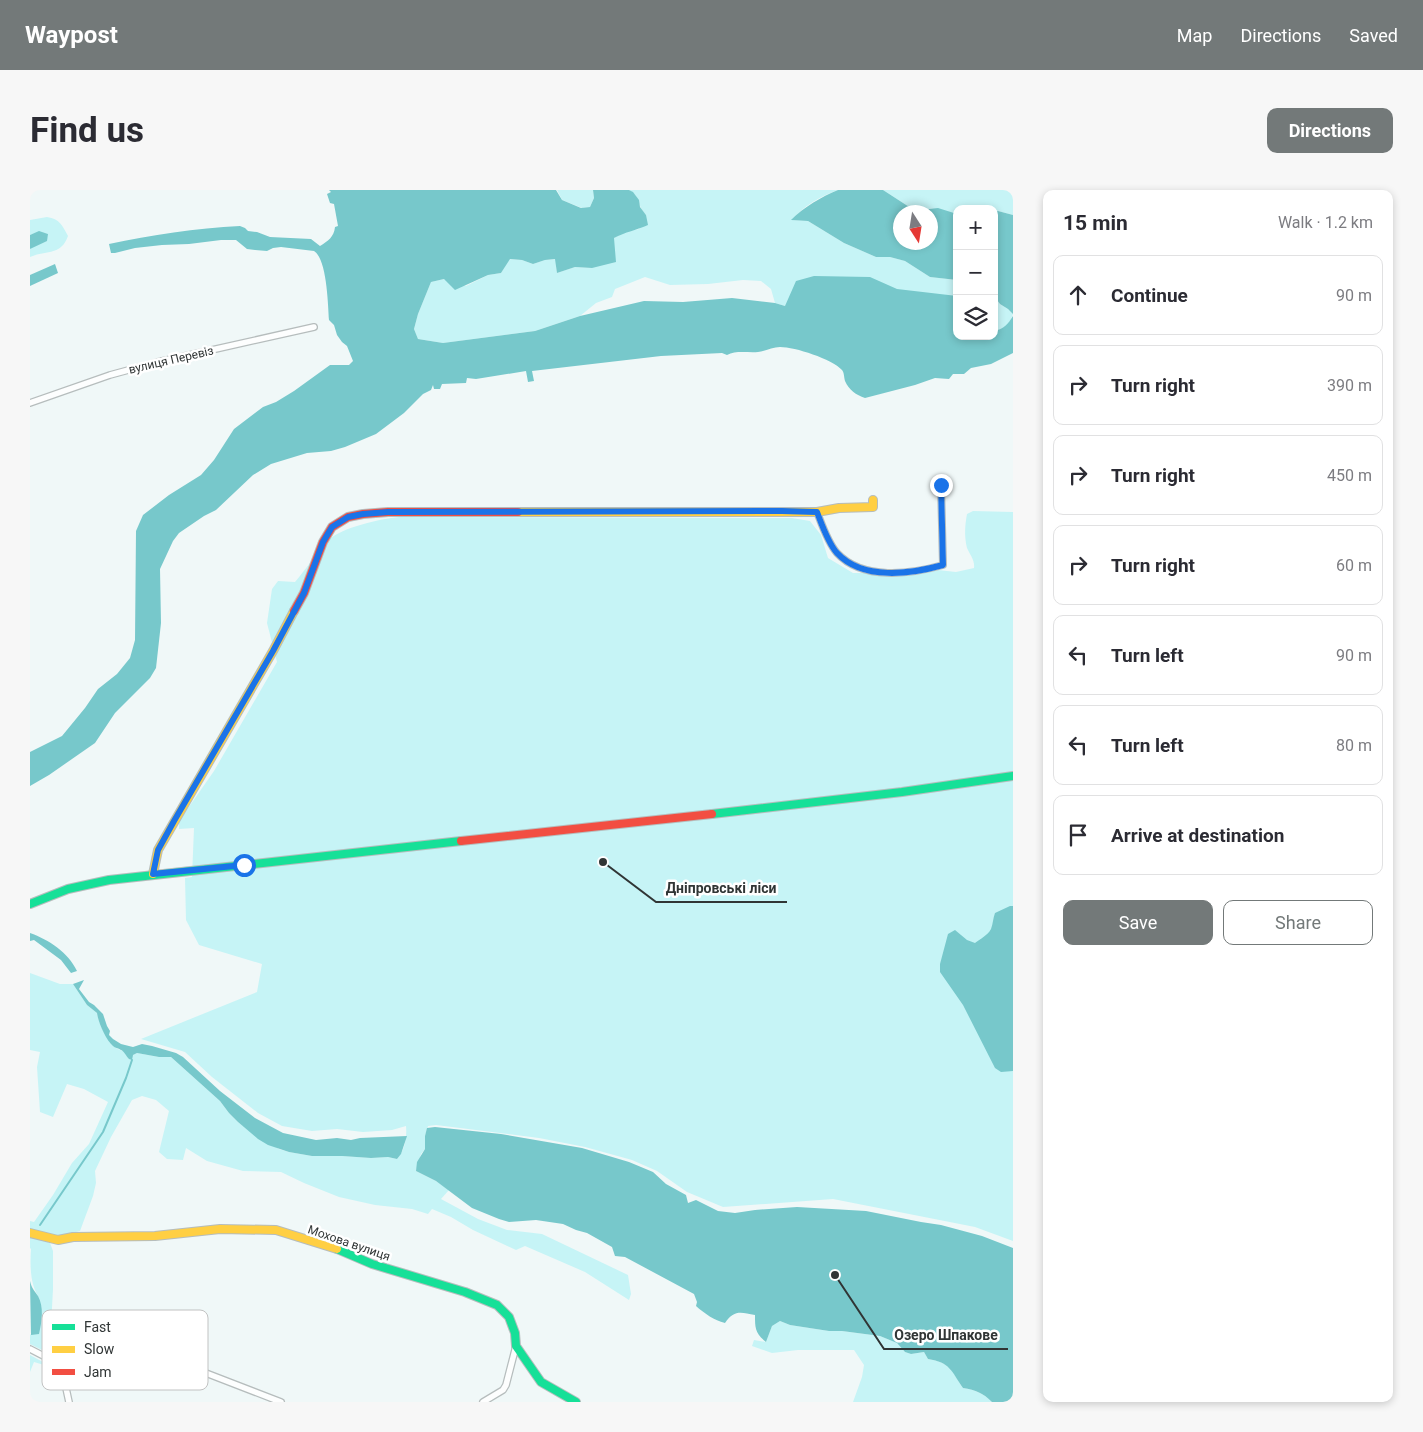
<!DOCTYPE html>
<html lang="en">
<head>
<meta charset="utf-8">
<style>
	:root { --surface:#fff; --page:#f7f7f7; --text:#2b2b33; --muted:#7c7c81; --line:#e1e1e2; --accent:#737979 }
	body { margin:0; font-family:Roboto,sans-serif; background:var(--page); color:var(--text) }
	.controls { position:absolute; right:15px; top:15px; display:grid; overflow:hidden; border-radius:10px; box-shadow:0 2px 8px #0003 }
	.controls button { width:45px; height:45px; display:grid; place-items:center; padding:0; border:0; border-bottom:1px solid var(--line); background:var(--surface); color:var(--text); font:25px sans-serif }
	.compass { position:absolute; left:863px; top:15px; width:45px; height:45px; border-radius:50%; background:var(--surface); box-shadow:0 2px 8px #0003; rotate:168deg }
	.stop { position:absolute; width:15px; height:15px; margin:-11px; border:4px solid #1a73e8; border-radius:50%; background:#fff }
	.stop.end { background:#1a73e8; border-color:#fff; box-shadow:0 1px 5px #0008 }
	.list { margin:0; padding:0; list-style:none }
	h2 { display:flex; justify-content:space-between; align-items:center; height:65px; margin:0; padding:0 20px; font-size:21px }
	h2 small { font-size:16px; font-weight:400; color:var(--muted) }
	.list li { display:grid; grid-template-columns:32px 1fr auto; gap:15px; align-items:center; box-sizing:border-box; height:80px; margin:0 10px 10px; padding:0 10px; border:1px solid var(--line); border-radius:10px }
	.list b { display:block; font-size:19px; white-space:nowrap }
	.list em { font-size:16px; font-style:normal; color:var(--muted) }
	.actions { display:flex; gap:10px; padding:15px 20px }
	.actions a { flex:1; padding:11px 0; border:1px solid var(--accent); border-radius:10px; text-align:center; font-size:18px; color:var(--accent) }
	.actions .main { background:var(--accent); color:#fff }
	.icon { flex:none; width:28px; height:28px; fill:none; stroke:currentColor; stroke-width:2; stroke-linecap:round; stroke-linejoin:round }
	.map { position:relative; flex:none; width:983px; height:1212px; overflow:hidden; border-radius:10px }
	header { display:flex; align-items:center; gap:30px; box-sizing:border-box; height:70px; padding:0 25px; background:var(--accent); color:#fff }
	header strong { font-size:24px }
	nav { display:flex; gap:28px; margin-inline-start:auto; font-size:18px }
	.intro { display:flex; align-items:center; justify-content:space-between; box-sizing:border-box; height:120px; padding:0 30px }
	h1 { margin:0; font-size:35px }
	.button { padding:12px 22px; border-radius:10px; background:var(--accent); color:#fff; font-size:18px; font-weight:700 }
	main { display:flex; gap:30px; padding:0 30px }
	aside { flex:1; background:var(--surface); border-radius:10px; box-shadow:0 2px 8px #0003 }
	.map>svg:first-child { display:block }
</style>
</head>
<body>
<header>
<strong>Waypost</strong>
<nav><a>Map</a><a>Directions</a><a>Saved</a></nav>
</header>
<div class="intro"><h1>Find us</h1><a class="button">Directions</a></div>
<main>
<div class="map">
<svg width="983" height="1212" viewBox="0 0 983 1212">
	<rect width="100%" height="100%" fill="#f0f8f8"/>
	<g fill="#c6f4f6">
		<polygon points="527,0 563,0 564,8 560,17 552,18 532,10"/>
		<path d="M 599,0 L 808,0 C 791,6 773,16 762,30 L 778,31 L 814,53 L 846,67 L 860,67 L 875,71 L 900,87 L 927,90 L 927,135 L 755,116 L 745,113 L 741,99 L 731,91 L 713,90 L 678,94 L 640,95 L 615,87 L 585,99 L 582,107 L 566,113 L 550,126 L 505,141 L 413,153 L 388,149 L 384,139 L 388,124 L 401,92 L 414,89 L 436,96 L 458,85 L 471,83 L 479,69 L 492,70 L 503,74 L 515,70 L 526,69 L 527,83 L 545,77 L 562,78 L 584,48 L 597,41 L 609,39 L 616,25 C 614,23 612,20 611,18 C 607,10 608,5 599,0 Z"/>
		<path d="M 853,0 L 983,0 L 983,25 L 968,21 L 964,21 L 964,19 L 927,19 L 927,24 C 917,23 910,18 899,19 L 894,22 L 887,22 Z"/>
		<path d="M 17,27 C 30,29 32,35 38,46 C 31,66 16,60 0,67 L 0,59 L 18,44 L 9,42 L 0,45 L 0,30 Z"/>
		<path d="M 964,106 L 970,114 L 978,119 L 983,124 C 980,134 974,139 964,141 Z"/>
		<path d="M 943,321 L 983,322 L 983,1051 L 945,1037 L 803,1009 L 693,1017 L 657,1002 L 627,981 L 602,970 L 555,957 L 509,948 L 406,935 L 398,936 L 395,946 L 395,959 L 391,964 L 386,981 L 406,991 L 419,1000 L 411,1009 L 448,1029 L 477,1040 L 512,1044 L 598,1085 L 601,1104 L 599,1110 L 555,1082 L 495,1056 L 486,1060 L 443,1040 L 421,1027 L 402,1019 L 398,1024 L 382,1019 L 345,1015 L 309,1007 L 274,993 L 251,982 L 213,981 L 177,971 L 156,958 L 153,970 L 137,969 L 129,962 L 139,921 L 126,910 L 112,906 L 102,910 L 81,947 L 65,981 L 66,993 L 63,1006 L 50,1041 L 27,1047 L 0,1039 L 0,1031 L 4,1032 L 23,1005 L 42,973 L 59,954 L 78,912 L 54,899 L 37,894 L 23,927 L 10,922 L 7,877 L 10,862 L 0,860 L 0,783 L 30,794 L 43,794 L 57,815 L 67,823 C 68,833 79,854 88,859 C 92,861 98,863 103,865 L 107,863 L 129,867 L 141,867 L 190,911 L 199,923 L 208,932 L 218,940 L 249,959 L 259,962 L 282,966 L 312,966 L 341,968 L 358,967 L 367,969 C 375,960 377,947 376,936 L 362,940 L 333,942 L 307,939 L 282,941 L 252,936 L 228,923 L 182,887 L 155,862 L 111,849 L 227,802 L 232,774 L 169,755 L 156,730 L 155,688 L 162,687 L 164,638 L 149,639 L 149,631 L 184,581 L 247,472 L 237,433 L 242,399 L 248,391 L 265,392 C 276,379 288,361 299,350 C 312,337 351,329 369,327 L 762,328 L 780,331 L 791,345 L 798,368 L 823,383 L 896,383 L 908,380 L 926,382 L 944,378 C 945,370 940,365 937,358 C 934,346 935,335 937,324 Z"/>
		<path d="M 0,1047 L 10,1049 L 20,1053 L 23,1061 L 23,1099 L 20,1155 L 26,1167 L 0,1154 L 0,1144 L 1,1145 L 8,1106 C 0,1093 0,1075 1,1059 L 0,1058 Z"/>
		<path d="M 750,1131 L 760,1135 L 799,1141 L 812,1141 L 850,1146 L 867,1153 L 875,1162 L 881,1164 L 894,1162 L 898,1169 C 920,1172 922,1181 933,1198 C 946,1200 953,1203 962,1212 L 823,1212 L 832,1187 L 834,1175 L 824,1160 L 768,1160 L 742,1163 L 722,1156 L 724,1150 L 736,1152 L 742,1136 Z"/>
		<polygon points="0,1165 24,1178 4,1172 0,1182"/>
	</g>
	<g fill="#77c8cb">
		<path d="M 299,0 L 526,0 L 532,10 L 551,18 L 560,17 L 564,8 L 563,0 L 599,0 L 603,2 L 609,10 L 610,17 L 616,25 L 618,35 C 607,40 595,42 584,48 L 586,72 L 562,78 L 545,77 L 527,83 L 525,69 L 515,70 L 503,74 L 492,70 L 480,69 L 471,83 L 458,85 L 425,100 L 414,89 L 401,92 L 388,124 L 384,139 L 388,149 L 413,153 L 505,141 L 550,126 L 614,111 L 653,112 L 702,108 L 745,113 L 755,116 L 766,91 L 784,86 L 840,87 L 867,99 L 927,106 L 927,146 L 964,146 L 964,141 C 974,139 978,134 983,126 L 983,163 L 961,174 L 941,178 L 934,184 L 923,184 L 919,189 L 905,188 L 885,195 L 835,208 C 826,205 819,200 815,191 C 814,187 814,182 812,180 C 802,169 765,157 750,157 C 743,157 735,161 728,162 C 718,163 706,160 697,165 L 692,163 L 631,166 L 502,181 L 504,191 L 498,192 L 496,181 L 446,189 L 437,188 L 436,193 L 412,194 L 410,199 L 404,199 L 403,195 L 401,200 L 393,204 L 374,223 L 346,244 L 315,257 L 301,261 L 277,263 L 241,274 L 223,285 L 186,320 L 174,326 L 149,343 L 143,351 L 130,379 L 131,433 L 126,478 L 120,488 L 85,523 L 65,553 L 19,585 L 0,596 L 0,562 L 32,546 L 55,518 L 68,499 L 87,484 L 100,468 L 105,450 L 106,341 L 113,325 L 139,305 L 171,285 L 184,270 L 204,239 L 233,217 L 246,212 L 264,201 L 300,175 L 319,175 L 323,171 L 317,156 L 312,152 L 307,145 L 304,135 L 299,130 C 298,115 297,69 284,61 L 251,57 L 243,58 L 237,61 L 225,60 L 217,59 L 206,50 L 191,50 L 159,54 L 132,55 L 105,58 L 85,63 L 81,63 L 79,54 C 121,45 166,38 210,36 L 215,38 L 218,41 L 227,42 L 240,47 L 281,49 L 290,56 C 298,51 304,47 305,37 L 308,36 L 304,14 L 300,13 L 297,4 L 301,2 Z"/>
		<path d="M 808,0 L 853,0 L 887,22 L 871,22 L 871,52 L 901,52 L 901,22 L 894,22 L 899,19 L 908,18 L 927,24 L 927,90 L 900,87 L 875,71 L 860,67 L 846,67 L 814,53 L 778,31 L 761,30 C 774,17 791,7 808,0 Z"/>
		<polygon points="964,21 968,21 983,25 983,124 978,119 970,114 964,106"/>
		<polygon points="9,41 18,44 17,51 0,59 0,45"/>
		<polygon points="25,74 28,83 0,96 0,85"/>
		<path d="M 980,716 L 983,716 L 983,881 L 971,882 L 965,878 L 933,815 L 910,782 L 910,774 L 918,744 L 925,740 L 937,750 L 945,753 C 950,749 958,745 961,739 C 963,734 963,728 965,723 Z"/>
		<path d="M 0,743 C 19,750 38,762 47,781 L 41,783 L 31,770 L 4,750 L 0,751 Z"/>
		<path d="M 54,790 L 49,799 L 59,812 L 64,815 L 73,824 L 77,836 L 80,841 L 79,845 L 83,849 L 91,854 L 103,857 L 112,854 L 122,856 L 146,863 L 153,867 L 190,901 L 225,928 L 253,943 L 286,950 L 307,948 L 321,950 L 330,948 L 377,946 L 371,964 L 367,969 L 358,967 L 341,968 L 312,966 L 282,966 L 259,962 L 238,955 L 228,949 L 208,932 L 199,923 L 190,911 L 141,867 L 129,867 L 107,863 L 103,865 L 102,870 L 99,869 C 96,866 94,861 91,860 C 88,858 85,858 83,856 C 76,850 68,832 67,823 L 57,815 L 43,794 Z"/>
		<path d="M 405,937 L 471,944 L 552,958 L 599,972 L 623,982 L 636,994 L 656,1005 L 658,1013 L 666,1010 L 688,1021 L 705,1023 L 725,1020 L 767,1017 L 836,1021 L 891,1032 L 911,1035 L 952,1046 L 983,1058 L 983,1212 L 962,1212 C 953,1203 946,1200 933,1198 C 922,1182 920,1172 898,1169 L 894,1162 L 881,1164 L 875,1162 L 867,1153 L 850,1146 L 812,1141 L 799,1141 L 760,1135 L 750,1131 L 742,1136 L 736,1152 C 725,1143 725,1138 725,1125 C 710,1122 704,1120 695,1133 C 684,1130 675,1124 666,1116 L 667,1112 L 664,1104 L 595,1067 L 585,1066 L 582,1057 L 557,1043 L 546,1040 L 533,1034 L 506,1030 L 479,1032 L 469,1029 L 442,1018 L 406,991 L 386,981 L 387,972 L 395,959 L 395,946 L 397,938 Z"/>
		<path d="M 0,1091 C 2,1099 4,1100 8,1106 C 14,1117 12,1131 9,1144 L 1,1145 Z"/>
	</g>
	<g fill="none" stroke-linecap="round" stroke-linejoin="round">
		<polyline stroke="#77c8cb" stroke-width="2" points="10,1035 73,942 96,888 102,870"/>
		<g stroke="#b6bdbd" stroke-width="8">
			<g id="street">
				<polyline points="0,213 80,185 128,172 284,137"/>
				<path d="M 787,322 C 792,335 798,353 807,363 C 833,391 881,384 913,375 L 911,295"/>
				<path d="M 0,1159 L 31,1175 L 107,1184 C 119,1182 124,1167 137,1168 L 251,1212"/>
				<polyline points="31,1175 39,1212"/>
				<polyline points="453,1212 473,1200 476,1195 486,1156"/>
			</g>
		</g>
		<g stroke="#b6bdbd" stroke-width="10">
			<g id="fast">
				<polyline points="682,624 872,602 983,586"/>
				<polyline points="0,714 38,699 79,690 431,651"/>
				<polyline points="307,1059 342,1074 435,1102 467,1115 479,1127 485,1143 486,1156 511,1192 546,1212"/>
			</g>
		</g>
		<g stroke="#b6bdbd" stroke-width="10">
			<g id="slow">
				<polyline points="488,322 787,322 809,318 843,317 843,310"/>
				<polyline points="123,684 128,660 243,461 264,421"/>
				<polyline points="0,1043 28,1050 43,1047 125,1046 190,1039 246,1040 307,1059"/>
			</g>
		</g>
		<g stroke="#b6bdbd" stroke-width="10">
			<g id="jam">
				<polyline points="264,421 274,403 293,352 302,337 318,327 333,324 358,322 488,322"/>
				<polyline points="431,651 682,624"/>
			</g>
		</g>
		<use href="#street" stroke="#fdfefe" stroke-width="5.5"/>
		<use href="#fast" stroke="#16e098" stroke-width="8"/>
		<use href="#slow" stroke="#ffcf43" stroke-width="8"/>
		<use href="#jam" stroke="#f24e42" stroke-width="8"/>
	</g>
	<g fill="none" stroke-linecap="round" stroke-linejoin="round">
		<path stroke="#1a73e8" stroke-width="6" d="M 214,675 L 123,684 L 128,660 L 144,631 L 243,461 L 274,403 L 293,352 L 302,337 L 318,327 L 333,324 L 358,322 L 752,321 L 787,322 C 792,335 798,353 807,363 C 833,391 881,384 913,375 L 911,295"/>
	</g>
	<g text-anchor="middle" stroke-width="5" stroke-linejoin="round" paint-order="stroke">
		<g font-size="12" fill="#303535" stroke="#fff">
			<text transform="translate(141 170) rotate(-13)" y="4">вулиця Перевіз</text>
			<text transform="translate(319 1053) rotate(19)" y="4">Мохова вулиця</text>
		</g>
	</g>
	<rect x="12" y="1120" width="166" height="80" rx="8" fill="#fff" stroke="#c1c2c2" stroke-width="1"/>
	<rect x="22" y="1134" width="23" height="6" fill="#16e098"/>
	<rect x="22" y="1156" width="23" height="7" fill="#ffcf43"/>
	<rect x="22" y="1179" width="23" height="6" fill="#f24e42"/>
	<g font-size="14" fill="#303535">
		<text x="54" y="1142">Fast</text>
		<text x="54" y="1164">Slow</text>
		<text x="54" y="1187">Jam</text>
	</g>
	<path fill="none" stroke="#303535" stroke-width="2" d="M573 672L626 712H757M805 1085L854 1159H978"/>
	<g fill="#303535" stroke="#fff" stroke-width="2">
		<circle cx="573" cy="672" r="5"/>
		<circle cx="805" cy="1085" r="5"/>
	</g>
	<g font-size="14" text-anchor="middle" font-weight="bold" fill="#303535" stroke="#fff" stroke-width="5" stroke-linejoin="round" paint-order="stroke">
		<text x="691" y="703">Дніпровські ліси</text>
		<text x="916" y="1150">Озеро Шпакове</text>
	</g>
</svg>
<div class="controls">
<button>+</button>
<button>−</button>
<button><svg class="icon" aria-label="layers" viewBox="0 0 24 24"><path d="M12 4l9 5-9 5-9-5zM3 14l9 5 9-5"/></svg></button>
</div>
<svg class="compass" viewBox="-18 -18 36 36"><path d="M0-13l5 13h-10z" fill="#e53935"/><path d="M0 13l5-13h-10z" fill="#7c7c81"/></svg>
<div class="stop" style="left:214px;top:675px"></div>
<div class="stop end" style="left:911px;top:295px"></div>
</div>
<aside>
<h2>15 min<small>Walk · 1.2 km</small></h2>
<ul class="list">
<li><svg class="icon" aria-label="ahead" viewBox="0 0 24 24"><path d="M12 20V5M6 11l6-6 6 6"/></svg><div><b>Continue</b></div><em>90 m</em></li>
<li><svg class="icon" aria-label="right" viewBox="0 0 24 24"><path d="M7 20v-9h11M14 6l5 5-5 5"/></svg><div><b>Turn right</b></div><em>390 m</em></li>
<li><svg class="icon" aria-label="right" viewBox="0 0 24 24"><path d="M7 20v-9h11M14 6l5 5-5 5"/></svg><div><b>Turn right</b></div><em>450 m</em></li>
<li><svg class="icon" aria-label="right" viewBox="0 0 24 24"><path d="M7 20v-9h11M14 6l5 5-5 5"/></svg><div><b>Turn right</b></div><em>60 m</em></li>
<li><svg class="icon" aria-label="left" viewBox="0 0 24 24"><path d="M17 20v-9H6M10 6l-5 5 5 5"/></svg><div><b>Turn left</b></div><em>90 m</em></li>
<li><svg class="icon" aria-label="left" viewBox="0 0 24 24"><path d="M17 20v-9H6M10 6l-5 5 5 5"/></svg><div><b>Turn left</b></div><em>80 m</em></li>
<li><svg class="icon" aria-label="arrive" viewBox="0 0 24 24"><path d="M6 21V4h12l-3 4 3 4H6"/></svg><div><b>Arrive at destination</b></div></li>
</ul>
<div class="actions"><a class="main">Save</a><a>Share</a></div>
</aside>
</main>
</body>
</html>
